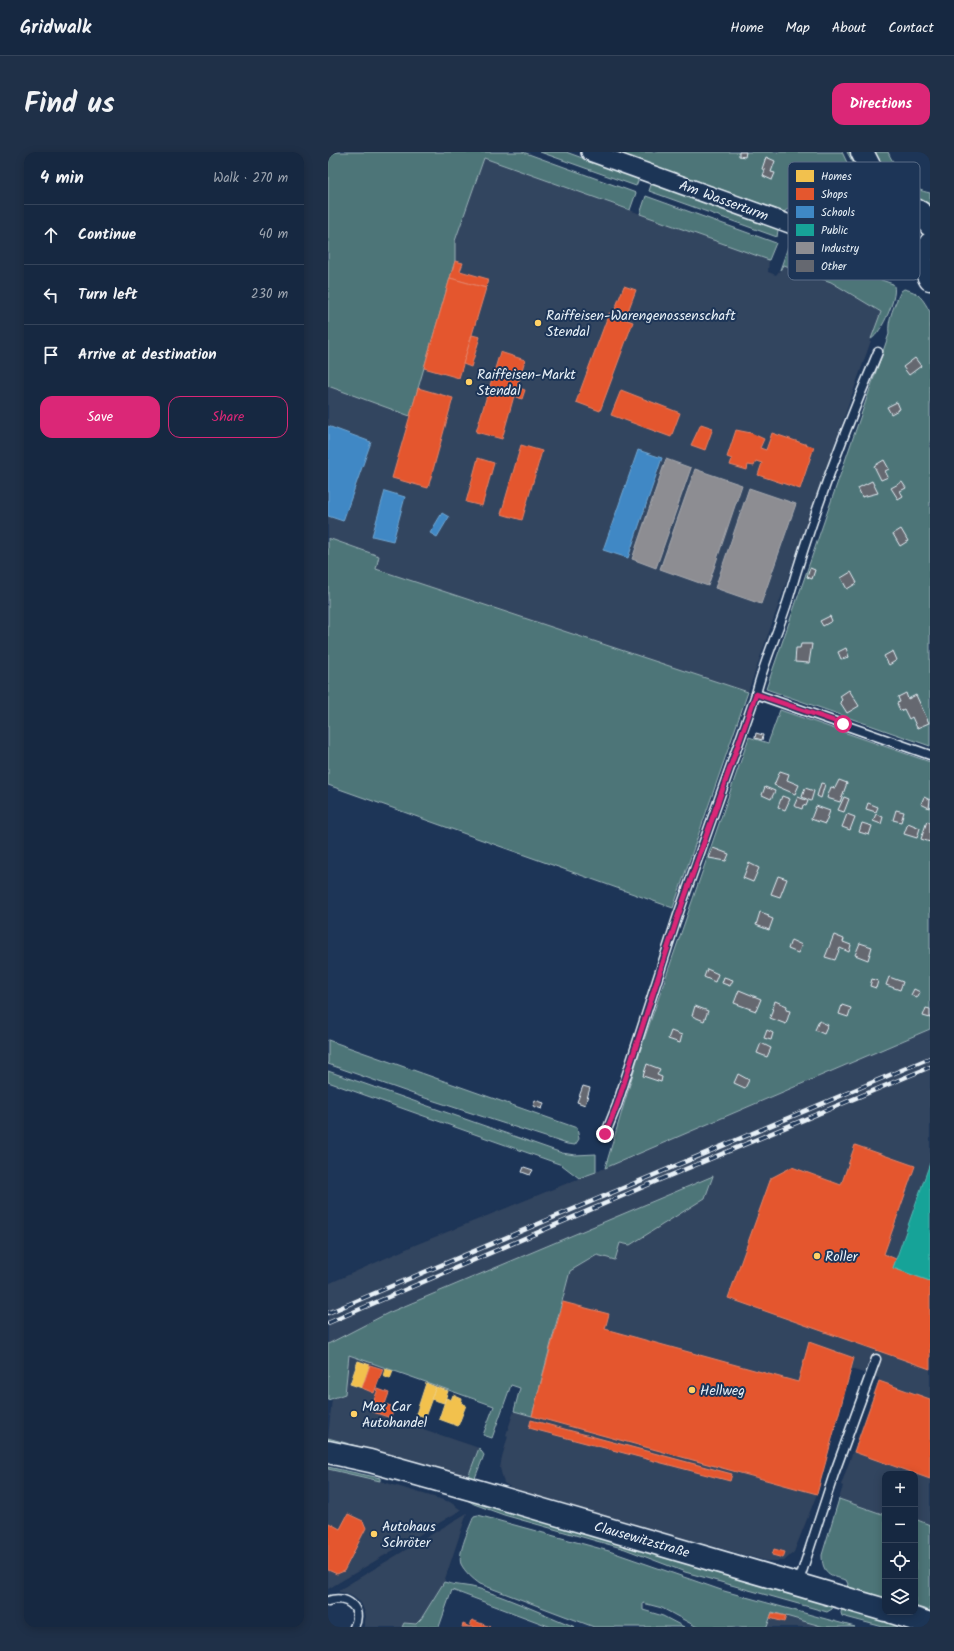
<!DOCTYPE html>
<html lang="en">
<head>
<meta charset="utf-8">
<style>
	:root { --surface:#162841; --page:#1f3048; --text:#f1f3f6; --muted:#9ea6b1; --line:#35445a; --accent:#db2777 }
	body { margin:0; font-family:Kalam,sans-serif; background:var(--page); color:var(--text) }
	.controls { position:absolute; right:12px; bottom:12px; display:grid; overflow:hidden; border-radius:8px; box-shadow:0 2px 10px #0003 }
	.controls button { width:36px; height:36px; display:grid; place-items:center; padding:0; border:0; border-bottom:1px solid var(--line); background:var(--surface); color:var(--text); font:20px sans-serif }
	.stop { position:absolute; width:12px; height:12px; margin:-9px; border:3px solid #db2777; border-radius:50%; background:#fff }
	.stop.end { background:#db2777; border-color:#fff; box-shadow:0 1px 4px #0008 }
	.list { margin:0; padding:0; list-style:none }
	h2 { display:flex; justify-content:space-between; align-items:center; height:52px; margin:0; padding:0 16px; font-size:17px }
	h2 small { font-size:13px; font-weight:400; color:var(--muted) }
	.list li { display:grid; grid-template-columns:26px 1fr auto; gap:12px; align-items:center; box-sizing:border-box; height:60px; padding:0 16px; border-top:1px solid var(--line) }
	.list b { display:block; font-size:15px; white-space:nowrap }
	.list em { font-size:13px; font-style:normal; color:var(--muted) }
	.actions { display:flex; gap:8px; padding:12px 16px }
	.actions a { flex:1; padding:9px 0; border:1px solid var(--accent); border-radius:12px; text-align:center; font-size:14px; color:var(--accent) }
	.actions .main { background:var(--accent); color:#fff }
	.icon { flex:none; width:22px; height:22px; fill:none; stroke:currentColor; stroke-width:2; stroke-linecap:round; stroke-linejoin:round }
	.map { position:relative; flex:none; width:602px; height:1475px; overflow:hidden; border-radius:12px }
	header { display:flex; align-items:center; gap:24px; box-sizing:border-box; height:56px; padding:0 20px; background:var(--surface); border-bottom:1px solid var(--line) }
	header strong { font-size:19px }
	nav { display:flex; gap:22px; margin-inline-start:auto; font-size:14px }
	.intro { display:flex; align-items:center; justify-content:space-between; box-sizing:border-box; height:96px; padding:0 24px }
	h1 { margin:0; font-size:28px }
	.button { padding:10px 18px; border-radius:12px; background:var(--accent); color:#fff; font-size:14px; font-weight:700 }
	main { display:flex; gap:24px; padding:0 24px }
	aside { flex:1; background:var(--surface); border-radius:12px; box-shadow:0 2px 10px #0003 }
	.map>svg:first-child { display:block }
</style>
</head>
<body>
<header>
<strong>Gridwalk</strong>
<nav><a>Home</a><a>Map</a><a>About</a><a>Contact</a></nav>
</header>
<div class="intro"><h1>Find us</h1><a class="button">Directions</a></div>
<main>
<aside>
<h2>4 min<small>Walk · 270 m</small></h2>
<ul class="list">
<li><svg class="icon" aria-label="ahead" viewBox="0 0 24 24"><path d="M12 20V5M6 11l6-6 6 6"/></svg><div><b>Continue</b></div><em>40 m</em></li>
<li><svg class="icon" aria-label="left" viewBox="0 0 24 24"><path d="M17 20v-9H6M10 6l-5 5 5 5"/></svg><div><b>Turn left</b></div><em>230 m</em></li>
<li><svg class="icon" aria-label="arrive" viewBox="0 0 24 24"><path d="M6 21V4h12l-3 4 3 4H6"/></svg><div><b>Arrive at destination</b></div></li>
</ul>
<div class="actions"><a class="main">Save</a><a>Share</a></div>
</aside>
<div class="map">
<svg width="602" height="1475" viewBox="0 0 602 1475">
	<rect width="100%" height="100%" fill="#1d3557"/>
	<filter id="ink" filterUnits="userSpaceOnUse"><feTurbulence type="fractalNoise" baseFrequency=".025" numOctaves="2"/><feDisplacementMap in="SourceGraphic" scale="8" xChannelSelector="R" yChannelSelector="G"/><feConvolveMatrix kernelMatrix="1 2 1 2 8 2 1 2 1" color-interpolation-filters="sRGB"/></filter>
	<g filter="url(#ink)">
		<g fill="#33445e">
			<polygon points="156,6 441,108 440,120 448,123 456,113 503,130 553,160 420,540 47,417 51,404 0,386 0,234 82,263 127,109 127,89"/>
			<polygon points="602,877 602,1373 587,1367 587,1322 557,1322 557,1363 511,1347 515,1334 513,1333 551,1226 523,1217 489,1342 466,1400 456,1409 438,1409 190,1340 176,1331 172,1316 174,1305 180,1284 178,1283 186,1259 203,1264 242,1119 269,1103 377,1046 385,1024 60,1161 11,1187 0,1197 0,1132 87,1093 277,1016"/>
			<polygon points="21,1203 43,1211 34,1236 48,1241 42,1259 151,1296 140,1325 0,1286 4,1247 17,1242"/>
			<polygon points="0,1317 52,1329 122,1350 133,1358 0,1437"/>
			<polygon points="139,1361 116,1430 93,1467 88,1472 77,1471 74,1475 36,1475 38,1464 33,1451 22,1442 11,1440 11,1438"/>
			<polygon points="443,1458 503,1475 438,1475"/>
		</g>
		<g fill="#4e7578" stroke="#9bb3b8">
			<polygon points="0,0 195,0 308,41 302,58 156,6 127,89 127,109 82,264 0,234"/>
			<polygon points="212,0 238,0 309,26 310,29 308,34"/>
			<path d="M 288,0 L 514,0 L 536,46 C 540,58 532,68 528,79 L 510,77 L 475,67 L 473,53 L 466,52 L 456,60 Z"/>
			<path d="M 519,0 L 525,0 C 532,15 547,39 551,53 C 553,64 546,74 537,78 C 536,69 543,63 543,55 C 544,44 525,11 519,0 Z"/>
			<path d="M 543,0 L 560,0 C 565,12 578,31 590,37 C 593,39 598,40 602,41 L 602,55 L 578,49 L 570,42 Z"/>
			<polygon points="328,32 449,76 450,78 449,85 321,39 323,33"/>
			<polygon points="318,44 448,91 441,108 312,62"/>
			<path d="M 460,95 L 565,132 C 572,141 553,182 543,187 L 553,160 L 503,130 L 456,113 L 452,118 Z"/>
			<path d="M 576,137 C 591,140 595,147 602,160 L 602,594 L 438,537 L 561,182 C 559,167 567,152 573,139 Z"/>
			<polygon points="0,386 51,404 48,417 420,540 345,756 0,633"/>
			<polygon points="452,558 602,610 602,877 277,1016 310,905 421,585 440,591"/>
			<polygon points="0,888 249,976 251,987 247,993 239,992 91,944 0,912"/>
			<polygon points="0,919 234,1001 247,1003 268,1002 268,1020 251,1026 234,1013 0,930"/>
			<polygon points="385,1024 377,1046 302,1093 292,1091 287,1108 269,1103 242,1119 204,1264 186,1259 192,1236 183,1233 164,1286 155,1283 166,1254 21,1203 17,1242 0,1248 0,1192 60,1161"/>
			<polygon points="0,1286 140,1325 151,1296 156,1303 147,1326 143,1328 0,1291"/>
			<polygon points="0,1315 52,1326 52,1329 0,1317"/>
			<polygon points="134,1345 506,1452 504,1457 499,1460 357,1420 297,1397 176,1363 146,1352"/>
			<path d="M 511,1347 L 557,1363 L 557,1446 L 519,1435 L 520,1432 L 518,1428 C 502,1424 494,1421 494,1403 Z"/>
			<path d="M 150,1363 L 281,1399 L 396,1439 L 527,1475 L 496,1475 L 444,1460 L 439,1475 L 369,1475 L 334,1456 L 315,1451 L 315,1458 L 335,1464 L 356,1475 L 266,1475 L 152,1432 C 145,1427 137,1420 133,1412 C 129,1402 142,1374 146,1364 Z"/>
			<polygon points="587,1367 602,1373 602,1459 587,1454"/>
			<path d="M 116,1430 C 128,1434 140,1433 152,1437 C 184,1448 216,1462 247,1475 L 223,1475 L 124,1438 L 111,1475 L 74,1475 L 76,1471 L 88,1472 L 93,1467 Z"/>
			<polygon points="514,1455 586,1475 555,1475 514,1464 513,1461"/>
		</g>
		<g fill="#f2c14e" stroke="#efcf81">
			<polygon points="30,1209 42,1213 34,1236 22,1232"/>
			<polygon points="57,1217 65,1219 62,1227 55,1224"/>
			<polygon points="98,1231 108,1235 97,1265 88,1262"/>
			<polygon points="108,1235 120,1239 116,1251 103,1247"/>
			<polygon points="125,1243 134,1247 133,1251 138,1253 130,1274 111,1267 118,1246 123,1248"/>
		</g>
		<g fill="#e4572e" stroke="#e5856b">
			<polygon points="127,109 135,111 132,119 160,127 158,136 122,126"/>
			<polygon points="122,126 158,136 131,226 96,216"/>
			<polygon points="296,134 308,138 297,167 285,162"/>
			<polygon points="281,161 305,170 272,259 248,250"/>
			<polygon points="144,183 152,185 143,215 135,212"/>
			<polygon points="172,200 197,208 189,235 197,238 194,247 186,244 174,287 148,280"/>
			<polygon points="90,236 125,246 100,336 64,326"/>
			<polygon points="293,238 352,261 343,285 283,263"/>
			<polygon points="373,272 385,276 377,298 363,293"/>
			<polygon points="408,278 423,281 436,287 432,296 438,298 444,281 486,295 472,337 430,323 434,311 428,309 426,314 420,313 419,318 402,313 404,307 399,305"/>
			<polygon points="193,293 214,299 194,368 173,362"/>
			<polygon points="150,306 166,311 154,354 138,350"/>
			<polygon points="527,993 587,1014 556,1102 568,1107 565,1116 602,1129 602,1217 400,1146 443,1026 464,1015 513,1033"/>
			<polygon points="235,1150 281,1162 277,1177 470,1230 481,1190 526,1206 489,1342 204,1264"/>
			<polygon points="42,1213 55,1217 46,1241 34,1236"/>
			<polygon points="551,1229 602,1247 602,1327 526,1300"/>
			<polygon points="50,1237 61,1241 57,1252 66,1255 63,1266 42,1259"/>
			<polygon points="203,1268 404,1322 402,1329 201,1276"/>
			<polygon points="20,1362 35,1369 38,1376 16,1419 9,1422 0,1418 0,1374 1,1371 12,1377"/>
			<polygon points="446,1397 457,1400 455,1406 444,1403"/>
			<polygon points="444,1461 458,1464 456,1470 442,1466"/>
			<polygon points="144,1468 162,1475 134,1475 135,1472 142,1475"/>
		</g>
		<g fill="#3f88c5" stroke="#72a8d4">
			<polygon points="0,274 43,290 15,369 0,364"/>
			<polygon points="310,298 334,306 300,406 275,398"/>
			<polygon points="57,339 77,345 65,389 44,384"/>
			<polygon points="114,361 121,365 109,385 102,381"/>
		</g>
		<polygon fill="#17a398" stroke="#56bab5" points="602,1011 602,1129 565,1116"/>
		<g fill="#8d8d92" stroke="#a8abb1">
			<polygon points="338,307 363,316 328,416 304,407"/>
			<polygon points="367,317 414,333 380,434 332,417"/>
			<polygon points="421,336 468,352 433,452 387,436"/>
		</g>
		<g fill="#656870" stroke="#e8f1f8">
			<polygon points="411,0 418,0 417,5 411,4"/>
			<polygon points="438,5 447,9 443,20 447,21 444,28 435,24 437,18 434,17"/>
			<polygon points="587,206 593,214 581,223 575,215"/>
			<polygon points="569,250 572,257 563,262 559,255"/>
			<polygon points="556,308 561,317 557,319 560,325 553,328 546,314"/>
			<polygon points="544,329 550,341 534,345 530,336"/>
			<polygon points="574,330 578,336 572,339 575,344 570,347 563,336"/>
			<polygon points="573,377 580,389 572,394 565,382"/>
			<polygon points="482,416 487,418 484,427 479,425"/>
			<polygon points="523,420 529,431 519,437 513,426"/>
			<polygon points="502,464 504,469 495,474 492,469"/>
			<polygon points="473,492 484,492 481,511 467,510 468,496 472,496"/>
			<polygon points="518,496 521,505 513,507 510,500"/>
			<polygon points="565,499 569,508 561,513 556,504"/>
			<polygon points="521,538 531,554 519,561 512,550 514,548 512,544"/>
			<polygon points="578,541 580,547 588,543 601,571 589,576 584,565 581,567 576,557 572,559 569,551 572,550 570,545"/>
			<polygon points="428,581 435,583 434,588 427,586"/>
			<polygon points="452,619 461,622 459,628 471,633 467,642 446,633"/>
			<polygon points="511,628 519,631 512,650 499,646 503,635 507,636"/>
			<polygon points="493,631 497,632 493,646 489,644"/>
			<polygon points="437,635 447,639 443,647 434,643"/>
			<polygon points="477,636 486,639 483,649 474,645"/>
			<polygon points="454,644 462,647 457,658 450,655"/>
			<polygon points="470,645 480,649 478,654 475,653 474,657 466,654"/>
			<polygon points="516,645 521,647 516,660 510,658"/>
			<polygon points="596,645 602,648 601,656 593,652"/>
			<polygon points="540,651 550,655 548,660 538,657"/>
			<polygon points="488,654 502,659 497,672 483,667"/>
			<polygon points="568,658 576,660 573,670 565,668"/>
			<polygon points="519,662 527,665 522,678 514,675"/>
			<polygon points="548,662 555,665 553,672 545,669"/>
			<polygon points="599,669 602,671 602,690 593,687"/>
			<polygon points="534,671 544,674 541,683 531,680"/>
			<polygon points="580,671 592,676 589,686 576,682"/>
			<polygon points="385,696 401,702 398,709 381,706"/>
			<polygon points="421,711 431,716 425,730 415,726"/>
			<polygon points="450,724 459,727 452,745 443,742"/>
			<polygon points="432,760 441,763 440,765 445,767 441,778 428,773"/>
			<polygon points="506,783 516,787 515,790 523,793 521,800 512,796 507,808 497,805"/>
			<polygon points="463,788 474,793 470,801 460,797"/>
			<polygon points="532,791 544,795 540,808 527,803"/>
			<polygon points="379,817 390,822 387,830 376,825"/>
			<polygon points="396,825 405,828 402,834 394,831"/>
			<polygon points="561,825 575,830 572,838 558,833"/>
			<polygon points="544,827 550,829 548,836 542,834"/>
			<polygon points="586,837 592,840 589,846 583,843"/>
			<polygon points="411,838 433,847 428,859 406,851"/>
			<polygon points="447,849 459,854 458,858 462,859 458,872 442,866"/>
			<polygon points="514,853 523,856 520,865 511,862"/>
			<polygon points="367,854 380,859 376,869 364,864"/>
			<polygon points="598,856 602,857 602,866 595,864"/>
			<polygon points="491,869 500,873 496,882 487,878"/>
			<polygon points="439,878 445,881 443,888 436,886"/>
			<polygon points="343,879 354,883 352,891 340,887"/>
			<polygon points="433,891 443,896 439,905 429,901"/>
			<polygon points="319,912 332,917 329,923 334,925 333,930 315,924"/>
			<polygon points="410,922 421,928 417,936 406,931"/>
			<polygon points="255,934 262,936 257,953 249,950"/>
			<polygon points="207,948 216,951 214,957 205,954"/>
			<polygon points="196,1015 205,1018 202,1023 194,1020"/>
		</g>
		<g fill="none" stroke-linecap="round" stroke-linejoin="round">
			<g stroke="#e8f1f8" stroke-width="11">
				<g id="lane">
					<polyline points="428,542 602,603"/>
					<path d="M 277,983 L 289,953 L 350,763 L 428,542 C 436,509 451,478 461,445 C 485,362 516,280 550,200"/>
					<polyline points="470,1432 506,1322 548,1207"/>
					<path d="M 0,1449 C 18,1442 36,1456 26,1475"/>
				</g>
			</g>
			<g stroke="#e8f1f8" stroke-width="20">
				<polyline id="street" points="262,0 506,88 533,94 554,92"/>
			</g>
			<g stroke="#e8f1f8" stroke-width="25">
				<g id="secondary">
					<polyline points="534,0 565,60"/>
					<path d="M 602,73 C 586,36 533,70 559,99 C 563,105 570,108 578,108 C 589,109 597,102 602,92"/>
					<polyline points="591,105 602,127"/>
					<polyline points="0,1300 42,1309 153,1340 557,1458"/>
					<polyline points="564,1460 602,1472"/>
				</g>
			</g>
			<use href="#lane" stroke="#1d3557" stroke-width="8"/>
			<use href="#street" stroke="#1d3557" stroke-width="17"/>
			<use href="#secondary" stroke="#1d3557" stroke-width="22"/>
			<g stroke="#e8f1f8" stroke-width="4.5">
				<g id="rail">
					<polyline points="0,1161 602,906"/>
					<polyline points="0,1171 329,1029 602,915"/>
				</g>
			</g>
			<use href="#rail" stroke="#1d3557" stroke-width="3" stroke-dasharray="9" stroke-linecap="butt"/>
		</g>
	</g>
	<g fill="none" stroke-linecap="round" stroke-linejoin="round" filter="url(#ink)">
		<polyline stroke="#db2777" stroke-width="5" points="277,982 289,953 350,764 428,542 515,572"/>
	</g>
	<g fill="#ffd166" stroke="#1d3557" stroke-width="1.5">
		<circle cx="210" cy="171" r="4"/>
		<circle cx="141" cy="230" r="4"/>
		<circle cx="489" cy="1104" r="4"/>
		<circle cx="364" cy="1238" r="4"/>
		<circle cx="26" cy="1262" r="4"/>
		<circle cx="46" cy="1382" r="4"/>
	</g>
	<g text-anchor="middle" stroke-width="4" stroke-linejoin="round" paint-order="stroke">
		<g font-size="14" fill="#e8f1f8" stroke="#1d3557">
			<text transform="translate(396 48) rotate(20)" y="5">Am Wasserturm</text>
			<text transform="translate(314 1387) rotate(16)" y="5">Clausewitzstraße</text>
		</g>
		<g font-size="14" fill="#e8f1f8" stroke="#1d3557" text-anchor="start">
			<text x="218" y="168">Raiffeisen-Warengenossenschaft<tspan x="218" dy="16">Stendal</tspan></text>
			<text x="149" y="227">Raiffeisen-Markt<tspan x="149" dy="16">Stendal</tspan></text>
			<text x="497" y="1109">Roller</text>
			<text x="372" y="1243">Hellweg</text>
			<text x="34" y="1259">Max Car<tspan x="34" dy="16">Autohandel</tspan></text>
			<text x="54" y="1379">Autohaus<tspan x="54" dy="16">Schröter</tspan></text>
		</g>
	</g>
	<rect x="460" y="10" width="132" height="118" rx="6" fill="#1d3557" stroke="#5a6d87" stroke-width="1"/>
	<rect x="468" y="18" width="18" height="12" fill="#f2c14e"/>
	<rect x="468" y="36" width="18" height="12" fill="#e4572e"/>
	<rect x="468" y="54" width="18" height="12" fill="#3f88c5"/>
	<rect x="468" y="72" width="18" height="12" fill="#17a398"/>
	<rect x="468" y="90" width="18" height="12" fill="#8d8d92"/>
	<rect x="468" y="108" width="18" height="12" fill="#656870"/>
	<g font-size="11" fill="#e8f1f8">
		<text x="493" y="28">Homes</text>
		<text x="493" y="46">Shops</text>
		<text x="493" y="64">Schools</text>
		<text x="493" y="82">Public</text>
		<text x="493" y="100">Industry</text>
		<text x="493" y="118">Other</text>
	</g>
</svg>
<div class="controls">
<button>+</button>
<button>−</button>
<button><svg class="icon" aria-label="locate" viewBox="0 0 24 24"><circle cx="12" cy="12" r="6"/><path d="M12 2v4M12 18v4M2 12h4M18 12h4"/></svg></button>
<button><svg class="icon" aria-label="layers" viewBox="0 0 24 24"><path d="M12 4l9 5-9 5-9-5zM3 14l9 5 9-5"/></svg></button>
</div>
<div class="stop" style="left:515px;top:572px"></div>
<div class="stop end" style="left:277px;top:982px"></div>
</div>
</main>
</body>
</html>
